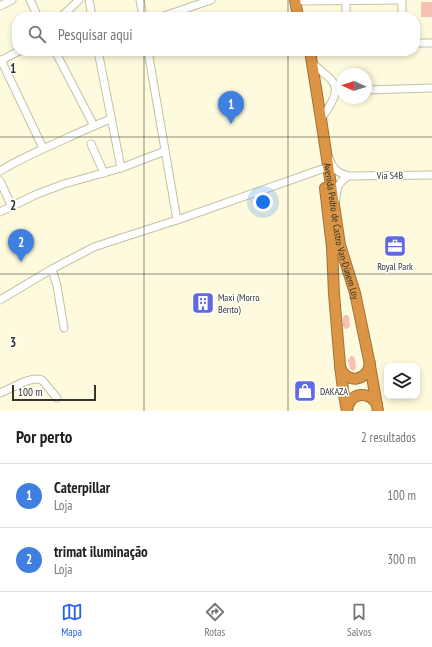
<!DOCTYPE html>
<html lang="pt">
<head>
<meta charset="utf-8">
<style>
	:root { --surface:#fff; --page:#f2f2f2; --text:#222; --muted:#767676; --line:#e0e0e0; --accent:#2563eb }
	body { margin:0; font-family:"PT Sans Narrow",sans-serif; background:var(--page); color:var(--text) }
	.controls { position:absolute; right:12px; bottom:12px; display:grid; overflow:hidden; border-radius:8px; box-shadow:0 2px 6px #0003 }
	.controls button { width:36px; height:36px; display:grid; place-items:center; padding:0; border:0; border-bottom:1px solid var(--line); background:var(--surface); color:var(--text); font:20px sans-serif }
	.compass { position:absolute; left:336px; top:68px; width:36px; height:36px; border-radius:50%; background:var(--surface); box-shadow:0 2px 6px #0003; rotate:273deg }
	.scale { position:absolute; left:12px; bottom:10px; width:84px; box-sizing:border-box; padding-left:4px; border:2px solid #353429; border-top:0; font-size:11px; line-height:14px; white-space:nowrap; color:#353429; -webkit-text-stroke:3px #fff; paint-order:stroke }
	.you { position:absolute; left:263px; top:202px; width:14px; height:14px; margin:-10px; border:3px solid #fff; border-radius:50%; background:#1a73e8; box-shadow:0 0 0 6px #1a73e833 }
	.badge { display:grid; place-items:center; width:26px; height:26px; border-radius:50%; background:var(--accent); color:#fff; font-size:13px; font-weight:700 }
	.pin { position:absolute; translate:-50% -33px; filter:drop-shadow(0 1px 2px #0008) }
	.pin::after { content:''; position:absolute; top:21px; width:14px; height:12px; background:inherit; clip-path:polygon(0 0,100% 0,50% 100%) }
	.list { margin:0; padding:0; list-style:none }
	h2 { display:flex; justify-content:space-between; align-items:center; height:52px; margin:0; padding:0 16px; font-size:17px }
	h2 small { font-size:13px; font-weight:400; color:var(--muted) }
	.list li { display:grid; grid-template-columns:26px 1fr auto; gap:12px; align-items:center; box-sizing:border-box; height:64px; padding:0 16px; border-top:1px solid var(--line) }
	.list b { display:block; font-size:15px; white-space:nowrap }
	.list p { margin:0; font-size:13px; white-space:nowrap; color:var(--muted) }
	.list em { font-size:13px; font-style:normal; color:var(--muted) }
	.icon { flex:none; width:22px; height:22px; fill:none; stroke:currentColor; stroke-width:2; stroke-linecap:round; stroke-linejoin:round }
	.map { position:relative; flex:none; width:432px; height:411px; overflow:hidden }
	.search { position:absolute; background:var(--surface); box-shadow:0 2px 6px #0003; left:12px; right:12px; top:12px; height:44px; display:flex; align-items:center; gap:10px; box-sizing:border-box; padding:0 14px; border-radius:16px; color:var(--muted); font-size:15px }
	.sheet { height:180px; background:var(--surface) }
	nav { display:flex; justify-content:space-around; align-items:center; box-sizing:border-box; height:56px; border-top:1px solid var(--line); background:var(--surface); font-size:11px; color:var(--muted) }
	nav a { display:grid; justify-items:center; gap:2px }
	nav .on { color:var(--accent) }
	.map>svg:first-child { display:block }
</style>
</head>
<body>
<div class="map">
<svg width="432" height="411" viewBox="0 0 432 411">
	<defs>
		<pattern id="grass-tufts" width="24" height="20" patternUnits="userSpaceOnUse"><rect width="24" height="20" fill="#f7c0b4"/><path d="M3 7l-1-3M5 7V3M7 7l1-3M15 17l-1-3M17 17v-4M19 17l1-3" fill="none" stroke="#d4a69b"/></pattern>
	</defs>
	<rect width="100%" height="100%" fill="#fefadd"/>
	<g fill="url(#grass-tufts)">
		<path d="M 345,315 L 347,315 L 349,317 L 350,326 L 347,329 L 345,329 C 342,325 341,317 345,315 Z"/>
		<polygon points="351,356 354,357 355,358 356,368 353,371 350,369 348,360"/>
	</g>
	<rect fill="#f7c0b4" x="421" y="2" width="11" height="15"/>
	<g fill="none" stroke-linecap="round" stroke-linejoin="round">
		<g stroke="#c4c1a4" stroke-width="9">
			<g id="minor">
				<polyline points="30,0 38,17"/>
				<polyline points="89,0 92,17"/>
				<polyline points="140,0 143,17"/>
				<polyline points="346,0 346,17"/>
				<polyline points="302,1 402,0"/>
				<polyline points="0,6 12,0"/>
				<polyline points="61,17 79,0"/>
				<polyline points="161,17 211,0"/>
				<polyline points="402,17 402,0"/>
				<polyline points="415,43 432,43"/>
				<polyline points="55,51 94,126"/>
				<polyline points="98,51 121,168"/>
				<polyline points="148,51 177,220"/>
				<polyline points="1,60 43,148"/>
				<polyline points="0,61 19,51"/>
				<path d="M 312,63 C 317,68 330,77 333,82 C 341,93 327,110 321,119"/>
				<polyline points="366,90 432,88"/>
				<polyline points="91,144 104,173"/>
				<path d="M 330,160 C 333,170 339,173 348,176 L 432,175"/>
				<path d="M 0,171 C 21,158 43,149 65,139 C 80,132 95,125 111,119"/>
				<polyline points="0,181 12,207"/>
				<path d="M 336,199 C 336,188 339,182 348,176"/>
				<polyline points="0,212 37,194 64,184 121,168 165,151"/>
				<polyline points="52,269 57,286 64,328"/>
				<polyline points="0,300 52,269 94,247 112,241 177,220 322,169"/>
				<path d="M 0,393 C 10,389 32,375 42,380 L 57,398"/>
			</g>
		</g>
		<g stroke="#a1733b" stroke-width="12">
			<g id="highway">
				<polyline points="295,0 298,17"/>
				<path id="s1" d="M 310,51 L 321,119 L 340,245 L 355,293 L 369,360 L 378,411"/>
				<polyline points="325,188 332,247 334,294 340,365 343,390 347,411"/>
				<path d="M 340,367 C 347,385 368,381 370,363"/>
				<path d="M 347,411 C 348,393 369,389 377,405"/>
			</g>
		</g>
		<use href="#minor" stroke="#fff" stroke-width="7"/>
		<use href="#highway" stroke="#db9545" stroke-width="10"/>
	</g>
	<path fill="none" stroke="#353429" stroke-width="1" stroke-opacity="0.55" d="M 144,0 L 144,17M 288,0 L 288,17M 144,51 L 144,411M 288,51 L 288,411M 0,137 L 432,137M 0,274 L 432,274"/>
	<defs>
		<g id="office-square" transform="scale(1.15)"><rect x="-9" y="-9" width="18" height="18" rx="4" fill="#5f69e1" stroke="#fff"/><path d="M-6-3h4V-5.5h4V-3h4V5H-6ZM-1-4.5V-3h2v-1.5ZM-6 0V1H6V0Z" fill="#fff"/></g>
		<g id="building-square" transform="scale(1.15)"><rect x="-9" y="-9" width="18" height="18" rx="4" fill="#5f69e1" stroke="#fff"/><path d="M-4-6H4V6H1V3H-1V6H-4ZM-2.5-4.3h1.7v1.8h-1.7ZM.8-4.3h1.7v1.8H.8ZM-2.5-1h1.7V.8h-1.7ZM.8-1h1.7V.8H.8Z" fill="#fff"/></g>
		<g id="shop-square" transform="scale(1.15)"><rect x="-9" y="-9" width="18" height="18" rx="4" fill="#5f69e1" stroke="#fff"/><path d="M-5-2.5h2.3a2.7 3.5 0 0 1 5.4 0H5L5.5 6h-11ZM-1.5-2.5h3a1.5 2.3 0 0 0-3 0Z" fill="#fff"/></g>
	</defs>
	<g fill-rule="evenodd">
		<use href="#office-square" x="395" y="246"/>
		<use href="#building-square" x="203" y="303"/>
		<use href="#shop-square" x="305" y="391"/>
	</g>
	<g text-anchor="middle" stroke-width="3" stroke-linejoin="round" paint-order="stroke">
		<g font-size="10" fill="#353429" stroke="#fff">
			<text transform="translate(390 175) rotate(-1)" y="4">Via S4B</text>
			<text dy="4" stroke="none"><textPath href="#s1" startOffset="183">Avenida Pedro de Castro Van-Dúnem Loy</textPath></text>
		</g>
		<g font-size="10" fill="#353429" stroke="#fff" text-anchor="start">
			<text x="395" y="270" text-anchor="middle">Royal Park</text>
			<text x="218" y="301">Maxi (Morro<tspan x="218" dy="12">Bento)</tspan></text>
			<text x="320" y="395">DAKAZA</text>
		</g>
	</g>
	<g font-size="13" text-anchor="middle" font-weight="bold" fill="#353429" stroke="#fff" stroke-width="3" stroke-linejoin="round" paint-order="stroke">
		<text x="13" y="73">1</text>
		<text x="13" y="210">2</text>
		<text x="13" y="347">3</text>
	</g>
</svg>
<div class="controls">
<button><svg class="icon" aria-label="layers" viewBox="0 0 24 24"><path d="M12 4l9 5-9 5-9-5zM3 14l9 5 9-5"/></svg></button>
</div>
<svg class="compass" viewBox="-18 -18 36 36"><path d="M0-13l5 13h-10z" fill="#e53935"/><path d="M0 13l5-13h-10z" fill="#767676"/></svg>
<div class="scale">100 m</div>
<div class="you"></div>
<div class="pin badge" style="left:231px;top:124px;background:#3f7fe0">1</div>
<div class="pin badge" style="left:21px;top:262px;background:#3f7fe0">2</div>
<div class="search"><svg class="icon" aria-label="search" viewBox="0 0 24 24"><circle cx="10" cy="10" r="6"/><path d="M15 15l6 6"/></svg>Pesquisar aqui</div>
</div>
<section class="sheet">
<h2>Por perto<small>2 resultados</small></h2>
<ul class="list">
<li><span class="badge" style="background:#3f7fe0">1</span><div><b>Caterpillar</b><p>Loja</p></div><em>100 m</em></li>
<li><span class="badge" style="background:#3f7fe0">2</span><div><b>trimat iluminação</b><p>Loja</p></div><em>300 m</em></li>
</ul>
</section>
<nav>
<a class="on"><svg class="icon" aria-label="map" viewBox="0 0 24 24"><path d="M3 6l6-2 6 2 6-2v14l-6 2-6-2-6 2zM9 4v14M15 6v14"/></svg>Mapa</a>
<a><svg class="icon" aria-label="directions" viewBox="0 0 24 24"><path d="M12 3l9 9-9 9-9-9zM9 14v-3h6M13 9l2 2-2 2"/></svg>Rotas</a>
<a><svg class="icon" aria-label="saved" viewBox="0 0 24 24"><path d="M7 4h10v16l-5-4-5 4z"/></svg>Salvos</a>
</nav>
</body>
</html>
